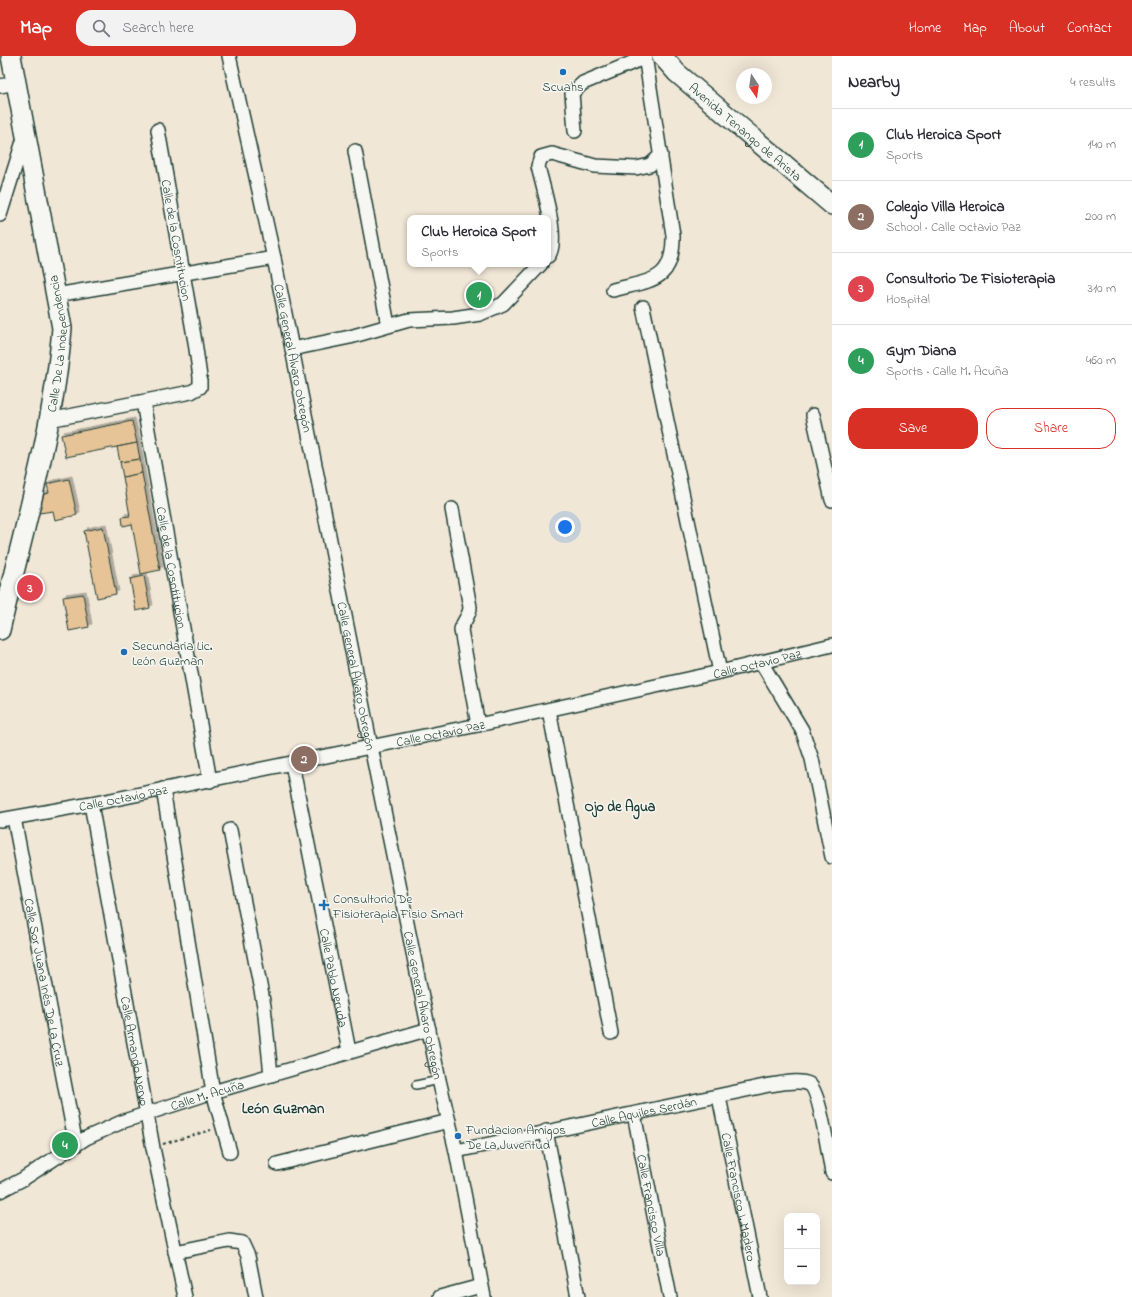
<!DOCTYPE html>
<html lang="en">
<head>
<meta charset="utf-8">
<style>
	:root { --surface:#fff; --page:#f2f2f3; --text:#2b2b33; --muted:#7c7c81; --line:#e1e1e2; --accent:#d93025 }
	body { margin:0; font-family:"Indie Flower",sans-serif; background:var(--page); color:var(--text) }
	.controls { position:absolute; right:12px; bottom:12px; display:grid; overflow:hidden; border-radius:8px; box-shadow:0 4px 16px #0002 }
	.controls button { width:36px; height:36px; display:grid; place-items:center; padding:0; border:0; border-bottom:1px solid var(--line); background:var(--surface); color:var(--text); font:20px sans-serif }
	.compass { position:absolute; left:736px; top:12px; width:36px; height:36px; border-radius:50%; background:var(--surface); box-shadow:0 4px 16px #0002; rotate:167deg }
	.you { position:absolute; left:565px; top:471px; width:14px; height:14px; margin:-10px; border:3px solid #fff; border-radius:50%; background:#1a73e8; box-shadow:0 0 0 6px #1a73e833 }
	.badge { display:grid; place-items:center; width:26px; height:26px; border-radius:50%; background:var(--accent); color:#fff; font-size:13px; font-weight:700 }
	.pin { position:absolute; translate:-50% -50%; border:2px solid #fff; box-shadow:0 1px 4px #0006 }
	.popup { position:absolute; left:407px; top:159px; width:144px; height:52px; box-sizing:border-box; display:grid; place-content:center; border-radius:8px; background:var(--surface); filter:drop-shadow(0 1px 3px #0005); font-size:13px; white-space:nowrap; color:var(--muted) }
	.popup b { font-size:15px; color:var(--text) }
	.popup::after { content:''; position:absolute; left:50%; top:100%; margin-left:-8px; border:8px solid transparent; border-top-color:var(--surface) }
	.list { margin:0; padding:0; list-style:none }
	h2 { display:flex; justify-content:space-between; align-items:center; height:52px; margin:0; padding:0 16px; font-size:17px }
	h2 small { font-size:13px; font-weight:400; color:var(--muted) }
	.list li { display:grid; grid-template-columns:26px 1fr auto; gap:12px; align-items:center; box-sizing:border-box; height:72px; padding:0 16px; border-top:1px solid var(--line) }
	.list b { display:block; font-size:15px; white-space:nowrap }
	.list p { margin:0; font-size:13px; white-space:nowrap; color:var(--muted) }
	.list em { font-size:13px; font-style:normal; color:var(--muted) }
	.actions { display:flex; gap:8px; padding:12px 16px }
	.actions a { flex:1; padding:9px 0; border:1px solid var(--accent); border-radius:16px; text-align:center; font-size:14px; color:var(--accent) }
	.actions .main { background:var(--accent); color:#fff }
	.icon { flex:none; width:22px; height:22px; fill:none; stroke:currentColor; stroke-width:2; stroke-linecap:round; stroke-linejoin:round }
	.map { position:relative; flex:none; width:832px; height:1241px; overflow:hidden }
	header { display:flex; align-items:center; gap:24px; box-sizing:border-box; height:56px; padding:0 20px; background:var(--accent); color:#fff }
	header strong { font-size:19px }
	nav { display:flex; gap:22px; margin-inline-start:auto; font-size:14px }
	.search { width:280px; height:36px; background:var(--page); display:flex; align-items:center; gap:10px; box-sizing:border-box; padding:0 14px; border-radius:16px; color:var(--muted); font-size:15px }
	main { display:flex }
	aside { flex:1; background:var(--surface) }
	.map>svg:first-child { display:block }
</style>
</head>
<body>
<header>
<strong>Map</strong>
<div class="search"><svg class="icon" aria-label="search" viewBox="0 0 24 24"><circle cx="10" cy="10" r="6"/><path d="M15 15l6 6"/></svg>Search here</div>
<nav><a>Home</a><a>Map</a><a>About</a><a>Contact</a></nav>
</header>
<main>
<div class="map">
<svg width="832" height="1241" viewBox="0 0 832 1241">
	<defs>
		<filter id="shadow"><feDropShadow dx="3" dy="-3" stdDeviation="0" flood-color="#0004"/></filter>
	</defs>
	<rect width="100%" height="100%" fill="#f1e7d7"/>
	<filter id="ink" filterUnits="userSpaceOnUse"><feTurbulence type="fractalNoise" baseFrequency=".025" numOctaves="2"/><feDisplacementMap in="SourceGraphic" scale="8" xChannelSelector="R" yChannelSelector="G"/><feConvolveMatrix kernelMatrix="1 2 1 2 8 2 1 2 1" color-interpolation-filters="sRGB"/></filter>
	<g filter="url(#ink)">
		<g fill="#e6c498" stroke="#1f3d34" filter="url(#shadow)">
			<polygon points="132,365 137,387 66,401 61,379"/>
			<polygon points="137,387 140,403 120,406 117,391"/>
			<polygon points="140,403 142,417 123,421 120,406"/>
			<polygon points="142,417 160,514 141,518 132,468 123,470 122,461 130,460 123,421"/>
			<polygon points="69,423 77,459 55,464 53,455 39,457 36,440 49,437 47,428"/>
			<polygon points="103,471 116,538 97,542 84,475"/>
			<polygon points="144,520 150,552 136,555 130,523"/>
			<polygon points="83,538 89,571 69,575 63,541"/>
		</g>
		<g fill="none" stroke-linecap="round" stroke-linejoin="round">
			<g stroke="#1f3d34" stroke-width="10">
				<polyline id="lane" points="416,1029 439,1024"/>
			</g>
			<g stroke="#1f3d34" stroke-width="16">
				<g id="street">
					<path id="s1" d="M 229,0 L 274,202 L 371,691 L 439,1024 L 456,1095 L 484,1241"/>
					<polyline points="0,30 16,27"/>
					<polyline points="575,75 572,37 583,27 646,1"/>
					<polyline points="355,95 388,269"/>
					<polyline points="0,159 25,79"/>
					<path d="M 548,200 C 561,186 542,129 538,110 L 541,101 L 552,98 L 595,110 L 636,112 L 650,109 L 661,99"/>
					<path d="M 613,234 C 651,224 674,226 673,179 L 645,0"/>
					<polyline points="56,239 274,202"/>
					<polyline points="643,251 720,616"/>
					<polyline points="292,293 350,281 409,264 453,262 480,258 503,248 541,208"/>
					<path id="s2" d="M 143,346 L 210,725"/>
					<polyline points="813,359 832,444"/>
					<polyline points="49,364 191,336 200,331 200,321 195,286 158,74"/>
					<path d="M 452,453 L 470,551 C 470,560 462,566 461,574 L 478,669"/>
					<polyline points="761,606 802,674 812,703 832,801"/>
					<polyline points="549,654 611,977"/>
					<path id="s3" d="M 292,708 L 349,995"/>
					<polyline points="163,733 213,1036 230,1096"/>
					<path id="s4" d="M 91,748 L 153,1092 L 185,1241"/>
					<path id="s5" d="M 14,762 L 76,1089"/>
					<path id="s6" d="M 0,764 L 91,748 L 478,669 L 720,616 L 832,589"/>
					<polyline points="230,774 264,950 271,1019"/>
					<path id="s7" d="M 719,1041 L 760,1241"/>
					<path id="s8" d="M 634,1058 L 670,1241"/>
					<polyline points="546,1075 578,1241"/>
					<path id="s9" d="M 456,1095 L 769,1029 C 781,1028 798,1023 809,1028 C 820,1034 829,1102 832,1117"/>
					<polyline points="277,1108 449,1065"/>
					<path id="s10" d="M 0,1135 L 23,1123 L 86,1082 L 124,1065 L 213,1036 L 429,973"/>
					<polyline points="175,1196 229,1185 242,1187 248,1200 256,1241"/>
					<polyline points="440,1241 481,1230"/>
				</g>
			</g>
			<g stroke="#1f3d34" stroke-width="22">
				<g id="secondary">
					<path id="s11" d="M 662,0 L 677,17 L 832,149"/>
					<path id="s12" d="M 0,574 C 23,475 54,372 62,272 L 11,0"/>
				</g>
			</g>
			<polyline stroke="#1f3d34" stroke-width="2" stroke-dasharray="3 3" stroke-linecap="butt" points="163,1088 211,1074"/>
			<use href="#lane" stroke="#f6f6f2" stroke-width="7"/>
			<use href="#street" stroke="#f6f6f2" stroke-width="13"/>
			<use href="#secondary" stroke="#f6f6f2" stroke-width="19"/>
		</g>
	</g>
	<g fill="#1f6fb2" stroke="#f6f6f2" stroke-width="1.5">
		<circle cx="563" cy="16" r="4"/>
		<circle cx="124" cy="596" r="4"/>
		<path d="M322 843h4v4h4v4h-4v4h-4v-4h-4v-4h4z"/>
		<circle cx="458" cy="1080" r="4"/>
	</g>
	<g text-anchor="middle" stroke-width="3" stroke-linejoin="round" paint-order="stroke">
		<g font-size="13" fill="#1f3d34" stroke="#f6f6f2" text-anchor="start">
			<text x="563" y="35" text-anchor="middle">Scuahs</text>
			<text x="132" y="594">Secundaria Lic.<tspan x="132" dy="15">León Guzman</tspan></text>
			<text x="333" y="847">Consultorio De<tspan x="333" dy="15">Fisioterapia Fisio Smart</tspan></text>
			<text x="466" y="1078">Fundacion Amigos<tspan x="466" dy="15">De La Juventud</tspan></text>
		</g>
		<g font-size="13" fill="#1f3d34" stroke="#f6f6f2">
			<text dy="5" stroke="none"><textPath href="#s11" startOffset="113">Avenida Tenango de Arista</textPath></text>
			<text transform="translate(177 184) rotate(80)" y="5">Calle de la Cosntitucion</text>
			<text dy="5" stroke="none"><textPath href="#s12" startOffset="293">Calle De La Independencia</textPath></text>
			<text dy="5" stroke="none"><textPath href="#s1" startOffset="309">Calle General Álvaro Obregón</textPath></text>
			<text dy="5" stroke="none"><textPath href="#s2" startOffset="168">Calle de la Cosntitucion</textPath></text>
			<text dy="5" stroke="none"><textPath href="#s6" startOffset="773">Calle Octavio Paz</textPath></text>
			<text dy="5" stroke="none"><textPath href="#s1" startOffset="633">Calle General Álvaro Obregón</textPath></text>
			<text dy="5" stroke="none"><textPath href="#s6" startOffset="449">Calle Octavio Paz</textPath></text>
			<text dy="5" stroke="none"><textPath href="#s6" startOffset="125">Calle Octavio Paz</textPath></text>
			<text dy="5" stroke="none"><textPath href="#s3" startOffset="218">Calle Pablo Neruda</textPath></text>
			<text dy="5" stroke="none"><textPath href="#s5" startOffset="167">Calle Sor Juana Inés De La Cruz</textPath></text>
			<text dy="5" stroke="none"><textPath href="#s1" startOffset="969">Calle General Álvaro Obregón</textPath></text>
			<text dy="5" stroke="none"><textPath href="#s4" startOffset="251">Calle Armando Nervo</textPath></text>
			<text dy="5" stroke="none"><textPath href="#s10" startOffset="230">Calle M. Acuña</textPath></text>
			<text dy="5" stroke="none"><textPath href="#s9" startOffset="192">Calle Aquiles Serdán</textPath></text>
			<text dy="5" stroke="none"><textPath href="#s7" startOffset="102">Calle Francisco I. Madero</textPath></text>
			<text dy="5" stroke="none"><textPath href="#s8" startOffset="93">Calle Francisco Villa</textPath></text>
		</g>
		<g font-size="14" font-weight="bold" fill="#1f3d34" stroke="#f6f6f2">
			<text x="620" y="755">Ojo de Agua</text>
		</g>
		<g font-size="15" font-weight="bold" fill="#1f3d34" stroke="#f6f6f2">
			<text x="283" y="1057">León Guzman</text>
		</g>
	</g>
</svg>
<div class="controls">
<button>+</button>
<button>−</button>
</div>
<svg class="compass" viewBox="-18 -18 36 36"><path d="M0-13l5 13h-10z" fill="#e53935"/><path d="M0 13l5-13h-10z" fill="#7c7c81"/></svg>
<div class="you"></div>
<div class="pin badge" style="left:479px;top:239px;background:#2e9e5b">1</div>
<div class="popup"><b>Club Heroica Sport</b>Sports</div>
<div class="pin badge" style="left:304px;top:703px;background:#8d6e63">2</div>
<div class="pin badge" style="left:30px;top:532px;background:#e0444e">3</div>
<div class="pin badge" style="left:65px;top:1089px;background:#2e9e5b">4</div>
</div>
<aside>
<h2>Nearby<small>4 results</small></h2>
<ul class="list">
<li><span class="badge" style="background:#2e9e5b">1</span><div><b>Club Heroica Sport</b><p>Sports</p></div><em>140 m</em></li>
<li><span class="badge" style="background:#8d6e63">2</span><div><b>Colegio Villa Heroica</b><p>School · Calle Octavio Paz</p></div><em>200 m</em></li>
<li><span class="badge" style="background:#e0444e">3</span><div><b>Consultorio De Fisioterapia</b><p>Hospital</p></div><em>310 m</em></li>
<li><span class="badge" style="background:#2e9e5b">4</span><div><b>Gym Diana</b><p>Sports · Calle M. Acuña</p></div><em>460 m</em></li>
</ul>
<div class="actions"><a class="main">Save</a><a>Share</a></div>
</aside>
</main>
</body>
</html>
